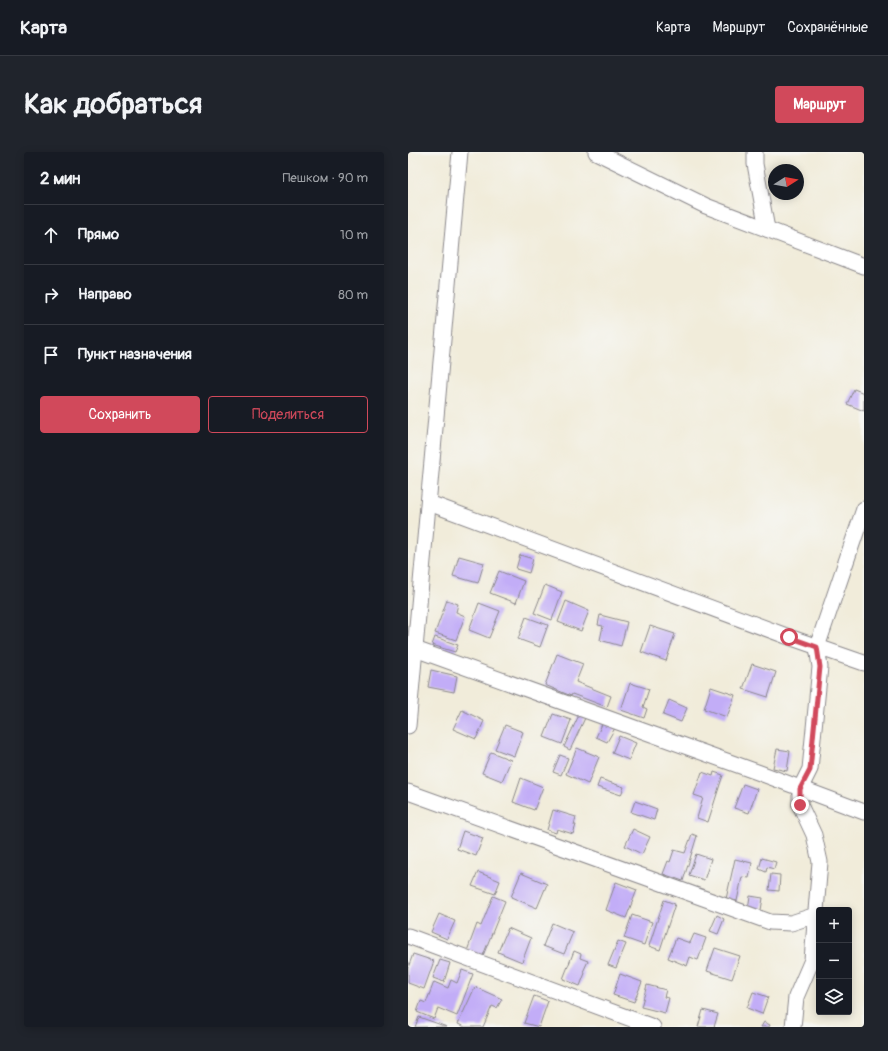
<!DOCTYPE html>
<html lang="ru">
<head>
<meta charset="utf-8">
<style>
	:root { --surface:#171b24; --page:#20242c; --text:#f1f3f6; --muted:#9ea1a6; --line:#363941; --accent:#d1495b }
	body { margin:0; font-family:Pangolin,sans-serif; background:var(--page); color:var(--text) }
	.controls { position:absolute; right:12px; bottom:12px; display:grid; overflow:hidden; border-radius:4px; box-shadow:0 2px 10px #0003 }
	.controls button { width:36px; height:36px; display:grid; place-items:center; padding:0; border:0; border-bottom:1px solid var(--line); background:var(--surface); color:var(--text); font:20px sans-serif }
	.compass { position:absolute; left:360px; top:12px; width:36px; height:36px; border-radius:50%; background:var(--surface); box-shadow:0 2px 10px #0003; rotate:79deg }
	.stop { position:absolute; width:12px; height:12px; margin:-9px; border:3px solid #d1495b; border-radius:50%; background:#fff }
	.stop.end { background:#d1495b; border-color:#fff; box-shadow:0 1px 4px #0008 }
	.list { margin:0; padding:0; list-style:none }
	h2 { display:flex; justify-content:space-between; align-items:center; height:52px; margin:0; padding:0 16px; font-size:17px }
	h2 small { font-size:13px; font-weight:400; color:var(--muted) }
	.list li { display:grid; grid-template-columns:26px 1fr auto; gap:12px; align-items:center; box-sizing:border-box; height:60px; padding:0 16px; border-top:1px solid var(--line) }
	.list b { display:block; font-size:15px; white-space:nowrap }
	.list em { font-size:13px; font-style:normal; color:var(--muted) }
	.actions { display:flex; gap:8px; padding:12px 16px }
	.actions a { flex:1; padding:9px 0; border:1px solid var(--accent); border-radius:4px; text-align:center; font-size:14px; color:var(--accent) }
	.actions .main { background:var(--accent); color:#fff }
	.icon { flex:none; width:22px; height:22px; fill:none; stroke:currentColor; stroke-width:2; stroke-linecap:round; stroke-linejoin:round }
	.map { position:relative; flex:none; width:456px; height:875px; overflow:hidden; border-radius:4px }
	header { display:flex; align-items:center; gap:24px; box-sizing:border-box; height:56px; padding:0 20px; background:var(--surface); border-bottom:1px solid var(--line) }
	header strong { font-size:19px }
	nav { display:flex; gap:22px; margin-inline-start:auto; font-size:14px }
	.intro { display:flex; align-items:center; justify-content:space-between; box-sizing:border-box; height:96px; padding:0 24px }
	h1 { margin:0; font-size:28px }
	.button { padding:10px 18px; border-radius:4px; background:var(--accent); color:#fff; font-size:14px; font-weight:700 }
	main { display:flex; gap:24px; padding:0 24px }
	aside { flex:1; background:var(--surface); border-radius:4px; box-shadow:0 2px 10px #0003 }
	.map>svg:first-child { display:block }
</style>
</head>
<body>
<header>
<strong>Карта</strong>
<nav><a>Карта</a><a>Маршрут</a><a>Сохранённые</a></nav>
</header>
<div class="intro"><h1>Как добраться</h1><a class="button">Маршрут</a></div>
<main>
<aside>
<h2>2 мин<small>Пешком · 90 m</small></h2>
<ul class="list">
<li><svg class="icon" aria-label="ahead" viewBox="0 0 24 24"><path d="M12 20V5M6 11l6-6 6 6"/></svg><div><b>Прямо</b></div><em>10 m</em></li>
<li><svg class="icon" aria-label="right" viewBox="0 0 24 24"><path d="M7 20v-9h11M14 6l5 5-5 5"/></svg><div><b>Направо</b></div><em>80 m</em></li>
<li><svg class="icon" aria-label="arrive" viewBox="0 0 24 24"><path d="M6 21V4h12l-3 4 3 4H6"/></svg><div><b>Пункт назначения</b></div></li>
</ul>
<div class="actions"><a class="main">Сохранить</a><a>Поделиться</a></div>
</aside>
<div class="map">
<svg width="456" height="875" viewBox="0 0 456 875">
	<rect width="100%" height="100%" fill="#f6f6f2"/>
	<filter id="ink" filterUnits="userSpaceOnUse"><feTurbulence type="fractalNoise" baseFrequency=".025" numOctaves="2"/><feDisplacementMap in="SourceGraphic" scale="8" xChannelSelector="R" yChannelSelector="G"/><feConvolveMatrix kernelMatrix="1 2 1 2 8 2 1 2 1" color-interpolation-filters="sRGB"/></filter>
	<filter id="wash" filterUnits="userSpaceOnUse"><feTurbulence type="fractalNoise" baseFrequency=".012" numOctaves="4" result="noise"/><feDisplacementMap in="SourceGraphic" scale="16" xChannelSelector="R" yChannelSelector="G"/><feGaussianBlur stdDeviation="0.9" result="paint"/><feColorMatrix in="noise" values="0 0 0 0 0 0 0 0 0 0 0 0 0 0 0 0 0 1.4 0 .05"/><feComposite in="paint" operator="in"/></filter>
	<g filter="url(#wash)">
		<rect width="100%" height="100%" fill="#f1ecda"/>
		<g id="blocks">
			<g fill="#c2adf7">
				<polygon points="446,237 456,241 456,259 439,252"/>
				<polygon points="112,403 125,407 121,421 108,417"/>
				<polygon points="51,404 76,411 70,431 45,424"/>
				<polygon points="91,419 116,429 108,451 82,441"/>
				<polygon points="137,433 154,440 144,468 126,461"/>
				<polygon points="39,448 50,452 48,460 57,464 48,488 27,481"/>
				<polygon points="158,449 181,459 173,479 150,470"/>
				<polygon points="71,451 92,459 81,486 61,478"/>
				<polygon points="192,463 219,470 213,494 192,488 195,474 190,473"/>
				<polygon points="118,465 140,473 132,495 110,487"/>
				<polygon points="242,474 267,482 258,509 233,500"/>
				<polygon points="27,485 50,493 47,500 24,493"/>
				<polygon points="149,502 175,512 168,530 203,544 199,555 164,542 163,544 137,533"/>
				<polygon points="344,512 368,520 360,545 335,537"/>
				<polygon points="23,518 49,524 46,540 20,535"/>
				<polygon points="222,531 241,537 235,555 239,557 236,566 213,558"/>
				<polygon points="303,535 327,543 319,565 296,557"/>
				<polygon points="261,548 279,556 273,570 255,563"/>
				<polygon points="54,558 76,569 68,587 45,577"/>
				<polygon points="145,562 163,568 154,592 136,585"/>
				<polygon points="171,563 177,566 162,598 156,595"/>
				<polygon points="195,570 207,576 199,590 188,585"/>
				<polygon points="97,573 115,580 106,604 87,597"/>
				<polygon points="211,584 228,591 221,608 204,601"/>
				<polygon points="169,596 191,605 180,632 158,622"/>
				<polygon points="369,597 382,599 379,619 365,616"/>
				<polygon points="83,600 103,608 94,629 74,621"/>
				<polygon points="152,603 160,606 153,623 145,620"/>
				<polygon points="294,620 305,624 306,620 315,623 300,670 289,666 295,646 286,643"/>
				<polygon points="113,626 135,635 126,658 105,650"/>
				<polygon points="192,627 216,635 213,643 189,635"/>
				<polygon points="335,632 349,637 341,661 326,656"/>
				<polygon points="227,649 249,657 246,668 223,660"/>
				<polygon points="145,658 168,665 166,673 168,673 165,682 149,677 148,681 139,678"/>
				<polygon points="225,677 242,685 234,702 217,694"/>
				<polygon points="55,679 75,686 68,704 49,697"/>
				<polygon points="284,682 289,684 275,729 255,722 260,709 262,710 266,698 277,701"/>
				<polygon points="288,702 303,707 296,728 281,723"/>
				<polygon points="354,706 368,710 366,717 359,715 358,720 351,717"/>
				<polygon points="327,707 344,711 341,726 334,725 329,749 318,747"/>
				<polygon points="70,720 92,729 87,742 64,734"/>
				<polygon points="113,721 139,732 129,756 103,745"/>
				<polygon points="363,722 372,723 371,739 361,738"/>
				<polygon points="208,730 229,738 218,766 198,758"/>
				<polygon points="85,744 97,749 74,806 59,799 69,772 73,774"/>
				<polygon points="342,744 355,746 353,758 340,757"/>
				<polygon points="256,748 267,752 252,798 241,794"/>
				<polygon points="31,762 47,769 39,787 23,780"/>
				<polygon points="224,763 244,770 236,793 216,786"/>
				<polygon points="309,763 316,767 310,782 302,779"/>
				<polygon points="144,771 165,780 156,802 135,794"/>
				<polygon points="100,776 123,786 114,810 90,800"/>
				<polygon points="286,782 298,786 290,808 282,805 279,814 260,806 268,786 282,791"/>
				<polygon points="210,789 218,792 208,816 200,813"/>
				<polygon points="307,796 332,804 324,827 299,819"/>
				<polygon points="166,799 173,802 172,806 180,809 175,820 177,821 172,834 155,827"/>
				<polygon points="5,802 26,809 16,837 0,831 0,816"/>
				<polygon points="32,808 42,811 36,830 25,826"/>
				<polygon points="54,818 65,822 49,864 30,856 26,867 9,860 13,849 18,851 26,830 40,836 43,828 49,831"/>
				<polygon points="212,822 234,830 226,850 205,843"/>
				<polygon points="239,833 258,838 256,845 261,846 257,861 233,855"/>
				<polygon points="67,835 94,847 89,856 84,854 75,875 57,875 50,872"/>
				<polygon points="345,840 360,845 354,862 339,856"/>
				<polygon points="126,844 140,849 131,875 116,871"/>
				<polygon points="295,858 310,862 306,875 290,875"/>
				<polygon points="11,865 39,875 7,875"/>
				<polygon points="356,870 362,873 361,875 353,875"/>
			</g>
		</g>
	</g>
	<g filter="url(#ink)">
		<use href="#blocks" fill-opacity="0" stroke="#8a878a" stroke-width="1"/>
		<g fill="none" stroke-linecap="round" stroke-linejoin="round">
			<g stroke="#8a878a" stroke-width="17">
				<g id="minor">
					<polyline points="188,0 298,54 456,114"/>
					<polyline points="347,0 347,12 359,77"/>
					<polyline points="21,351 381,485 456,511"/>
					<polyline points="7,497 352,621 456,660"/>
					<polyline points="0,574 52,0"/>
					<polyline points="0,640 362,770 383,771 408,763"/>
					<polyline points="0,784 245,875"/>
					<polyline points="385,875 388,845 404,808 412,710 406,683 392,653 392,637 402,617 412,515 409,495 456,357"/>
				</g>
			</g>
			<use href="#minor" stroke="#fff" stroke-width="15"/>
		</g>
	</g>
	<g fill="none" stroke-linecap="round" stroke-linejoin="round" filter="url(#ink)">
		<polyline stroke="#d1495b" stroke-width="5" points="381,485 409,495 412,515 402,618 392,637 392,653"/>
	</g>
</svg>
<div class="controls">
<button>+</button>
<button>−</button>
<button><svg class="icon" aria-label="layers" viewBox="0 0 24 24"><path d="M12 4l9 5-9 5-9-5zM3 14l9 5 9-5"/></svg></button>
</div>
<svg class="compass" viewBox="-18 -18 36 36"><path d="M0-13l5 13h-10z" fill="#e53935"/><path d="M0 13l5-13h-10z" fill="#9ea1a6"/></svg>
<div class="stop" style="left:381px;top:485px"></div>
<div class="stop end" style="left:392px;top:653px"></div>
</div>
</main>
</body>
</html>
